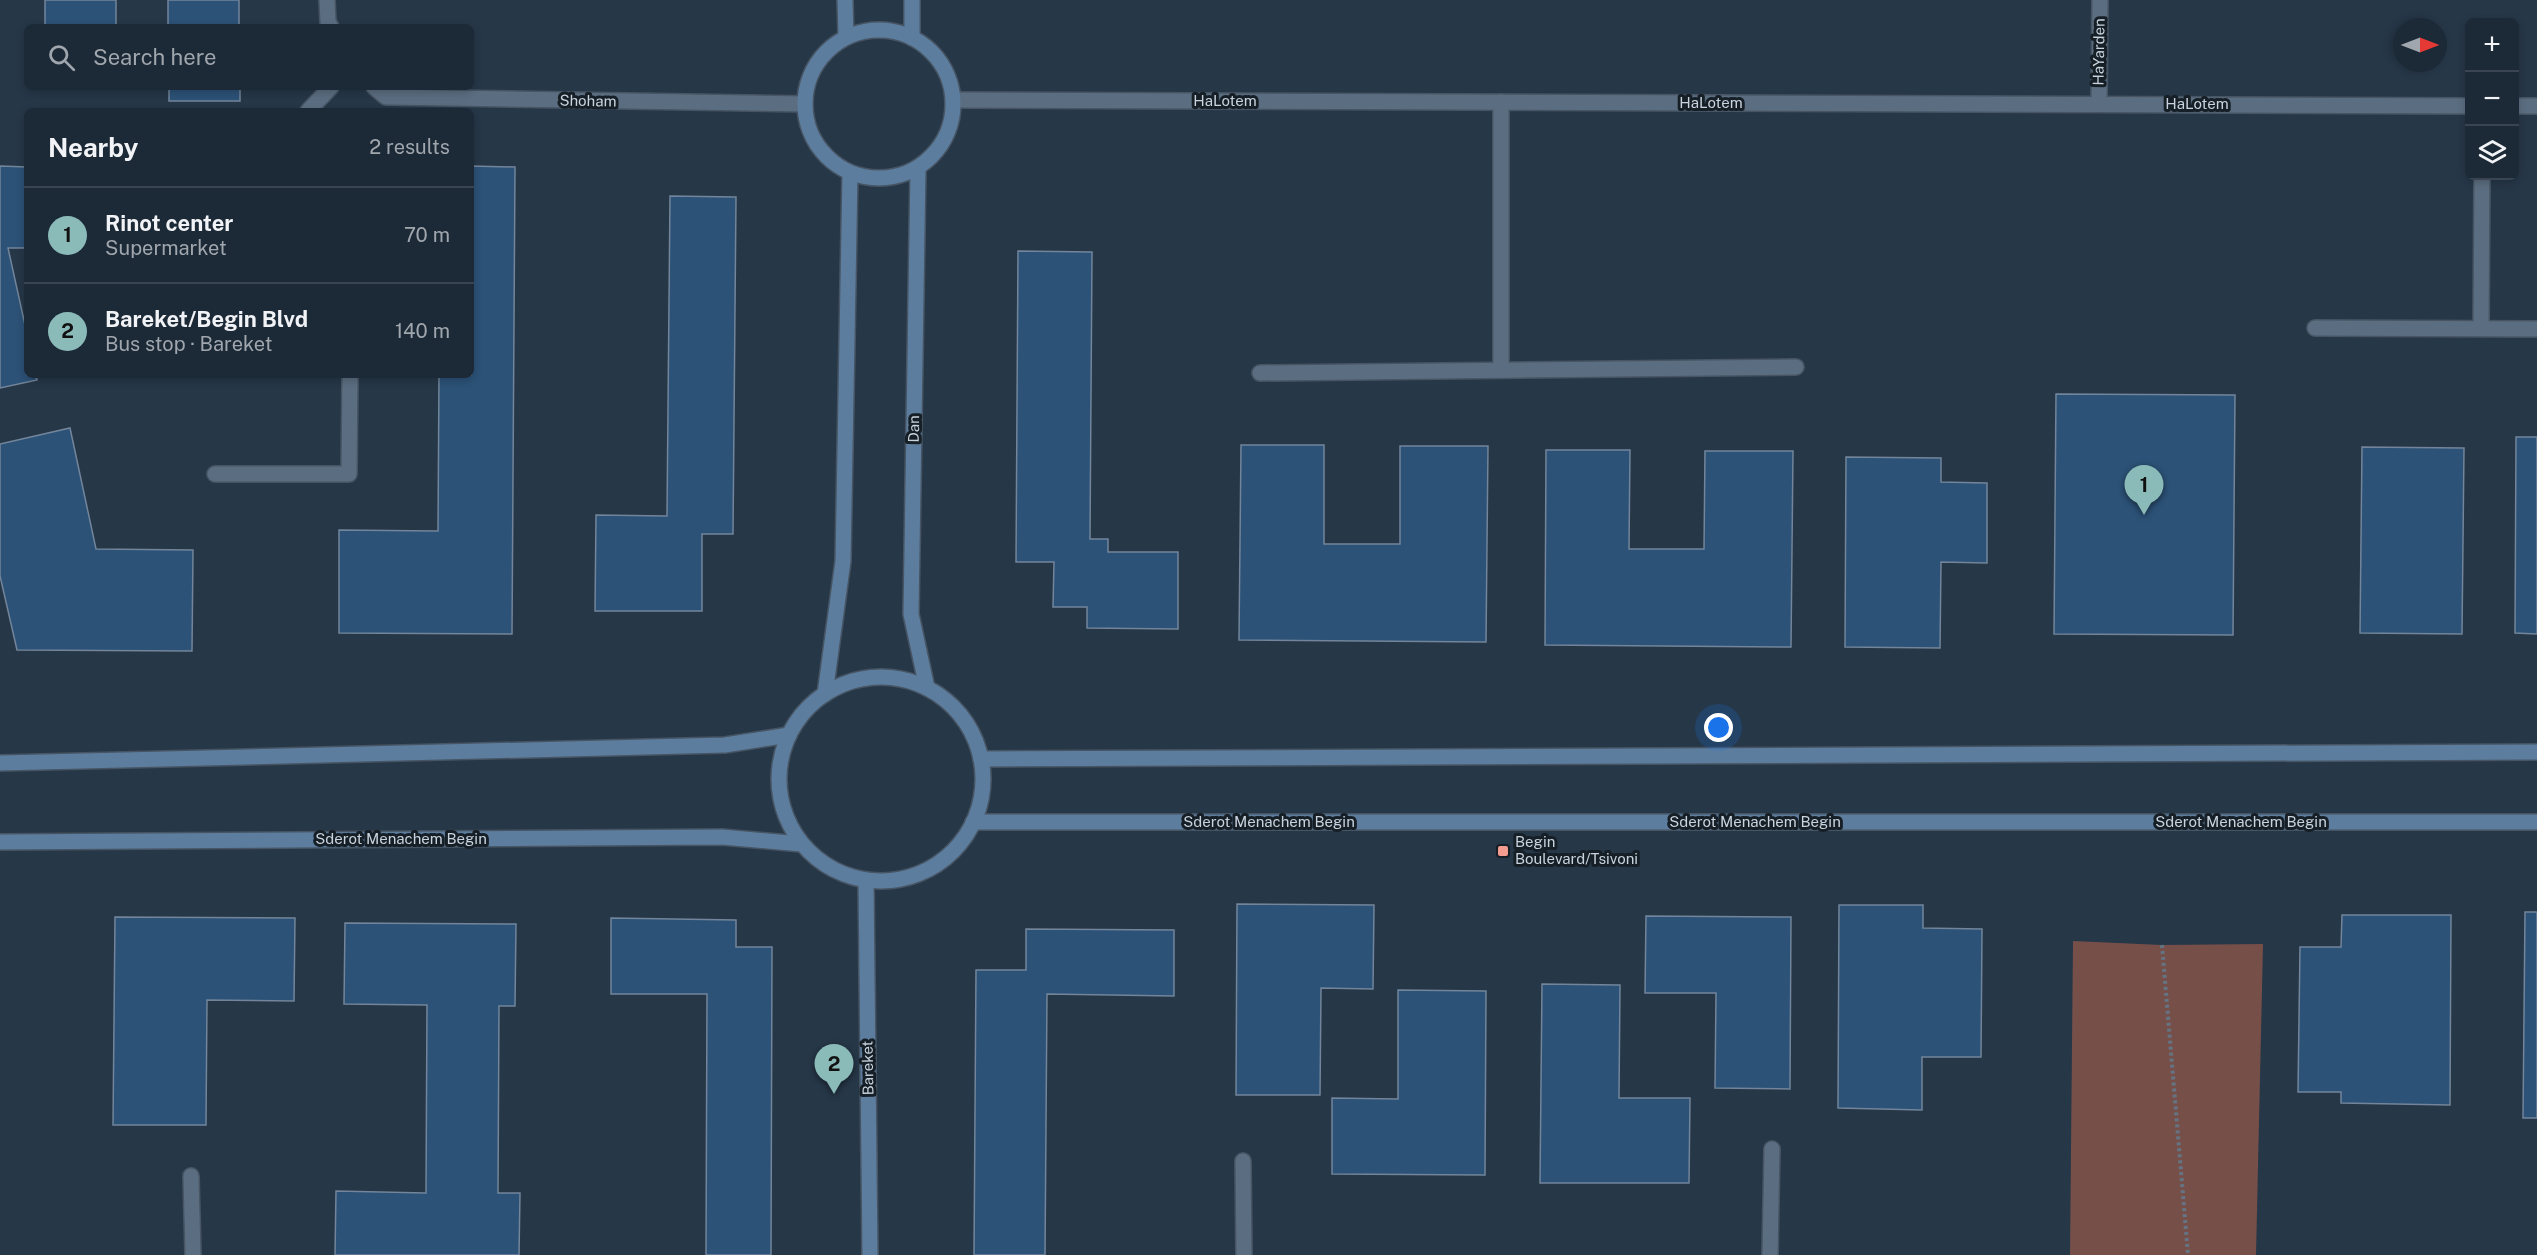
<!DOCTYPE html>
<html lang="en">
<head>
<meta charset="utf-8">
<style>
	:root { --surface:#1c2936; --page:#293542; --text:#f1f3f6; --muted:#a0a6ad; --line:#3a4551; --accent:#8bbbb9 }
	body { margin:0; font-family:"Public Sans",sans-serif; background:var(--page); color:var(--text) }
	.controls { position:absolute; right:18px; top:18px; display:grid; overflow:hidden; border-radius:9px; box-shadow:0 3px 9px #0003 }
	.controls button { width:54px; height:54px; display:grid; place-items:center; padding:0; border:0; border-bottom:2px solid var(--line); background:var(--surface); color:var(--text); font:30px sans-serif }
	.compass { position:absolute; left:2393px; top:18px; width:54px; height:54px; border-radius:50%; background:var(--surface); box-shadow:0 3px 9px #0003; rotate:90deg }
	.you { position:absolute; left:1719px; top:728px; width:21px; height:21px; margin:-15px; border:4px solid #fff; border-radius:50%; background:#1a73e8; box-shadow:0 0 0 9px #1a73e833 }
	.badge { display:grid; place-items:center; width:39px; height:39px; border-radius:50%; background:var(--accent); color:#111; font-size:20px; font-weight:700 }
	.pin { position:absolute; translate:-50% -50px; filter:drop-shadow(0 2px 3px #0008) }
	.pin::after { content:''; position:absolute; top:32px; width:21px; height:18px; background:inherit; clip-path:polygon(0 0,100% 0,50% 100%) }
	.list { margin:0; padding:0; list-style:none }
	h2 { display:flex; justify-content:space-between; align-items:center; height:78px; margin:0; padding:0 24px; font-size:26px }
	h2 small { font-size:20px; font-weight:400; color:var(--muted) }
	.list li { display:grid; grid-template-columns:39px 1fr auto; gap:18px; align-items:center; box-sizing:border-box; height:96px; padding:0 24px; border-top:2px solid var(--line) }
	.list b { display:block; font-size:22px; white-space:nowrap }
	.list p { margin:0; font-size:20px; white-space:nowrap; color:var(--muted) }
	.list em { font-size:20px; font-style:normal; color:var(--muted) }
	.icon { flex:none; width:33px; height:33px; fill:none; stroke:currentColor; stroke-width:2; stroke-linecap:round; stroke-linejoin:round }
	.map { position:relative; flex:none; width:2537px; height:1255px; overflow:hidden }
	.search { position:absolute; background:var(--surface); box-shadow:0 3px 9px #0003; left:24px; top:24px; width:450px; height:66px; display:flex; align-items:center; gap:15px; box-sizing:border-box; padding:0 21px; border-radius:9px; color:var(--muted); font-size:22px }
	.panel { position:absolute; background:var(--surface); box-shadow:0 3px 9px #0003; left:24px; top:108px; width:450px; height:270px; border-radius:9px }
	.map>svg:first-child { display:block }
</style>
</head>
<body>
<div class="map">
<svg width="2537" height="1255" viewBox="0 0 2537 1255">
	<rect width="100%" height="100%" fill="#263748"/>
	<polygon fill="#774f49" points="2073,941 2162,945 2263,944 2256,1255 2070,1255"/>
	<g fill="#2c5277" stroke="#72859a" stroke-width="1.5">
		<rect x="45" y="0" width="71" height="27"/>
		<rect x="168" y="0" width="71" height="27"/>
		<rect x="169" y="87" width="71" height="14"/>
		<polygon points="0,166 27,167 27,248 8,248 27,334 27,375 36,375 37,380 0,388"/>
		<polygon points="471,166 515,167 512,634 339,633 339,530 438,531 439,375 471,375"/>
		<polygon points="670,196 736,197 733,534 702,534 702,611 595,611 596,515 667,516"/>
		<polygon points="1018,251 1092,252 1090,539 1108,539 1108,552 1178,552 1178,629 1087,628 1087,607 1053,607 1054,562 1016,562"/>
		<polygon points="2056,394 2235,395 2233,635 2054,634"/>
		<polygon points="70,428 96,549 193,550 192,651 17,650 0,576 0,444"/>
		<polygon points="2516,437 2537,437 2537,634 2515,633"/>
		<polygon points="1241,445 1324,445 1324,544 1400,544 1400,446 1488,446 1486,642 1239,640"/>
		<polygon points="2362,447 2464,448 2462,634 2360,633"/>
		<polygon points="1546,450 1630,450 1629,549 1704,549 1705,451 1793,451 1791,647 1545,645"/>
		<polygon points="1846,457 1941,458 1941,482 1987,483 1987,563 1941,562 1940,648 1845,647"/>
		<polygon points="1237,904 1374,905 1373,989 1321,988 1320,1095 1236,1095"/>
		<polygon points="1839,905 1923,905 1923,928 1982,929 1981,1057 1922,1057 1922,1110 1838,1108"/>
		<polygon points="2525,912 2537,912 2537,1118 2523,1118"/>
		<polygon points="2342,915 2451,915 2450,1105 2341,1103 2341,1092 2298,1092 2300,947 2341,947"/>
		<polygon points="1646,916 1791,917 1790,1089 1715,1088 1716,993 1645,993"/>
		<polygon points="115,917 295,918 294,1001 207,1000 206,1125 113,1125"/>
		<polygon points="611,918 736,920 736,947 772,947 771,1255 706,1255 707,994 611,994"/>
		<polygon points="345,923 516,924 515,1006 499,1006 498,1193 520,1193 519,1255 335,1255 336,1191 426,1193 427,1005 344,1004"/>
		<polygon points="1026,929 1174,930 1174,996 1047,994 1045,1255 974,1255 976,970 1026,970"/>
		<polygon points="1542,984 1620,985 1619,1098 1690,1098 1689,1183 1540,1183"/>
		<polygon points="1398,990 1486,991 1485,1175 1332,1174 1332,1098 1398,1099"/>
	</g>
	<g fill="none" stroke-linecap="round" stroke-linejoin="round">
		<g stroke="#465463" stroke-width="18">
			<g id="lane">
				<polyline points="1501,102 1501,370"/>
				<polyline points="308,111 331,87"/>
				<polyline points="2315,328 2537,329"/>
				<polyline points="2481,328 2482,176"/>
				<polyline points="1260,373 1796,367"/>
				<polyline points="215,474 349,474 350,375"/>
				<polyline points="1243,1161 1244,1255"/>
				<polyline points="191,1176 193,1255"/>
				<polyline points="1770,1255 1772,1149"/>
			</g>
		</g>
		<g stroke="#465463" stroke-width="18">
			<g id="street">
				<polyline points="327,0 328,22 331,27"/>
				<polyline points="374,87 386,97 805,104"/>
				<polyline points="953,100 2470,106"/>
				<polyline points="2099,104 2100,0"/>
				<polyline points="2514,106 2537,106"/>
			</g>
		</g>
		<g stroke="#465463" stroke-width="18">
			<g id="secondary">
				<polyline points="845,0 846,37"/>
				<polyline points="912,0 912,38"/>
				<circle cx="879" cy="104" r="74"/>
				<polyline points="918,168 911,614 927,688"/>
				<circle cx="881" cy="779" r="102"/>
				<polyline points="825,694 843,561 850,173"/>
				<polyline points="981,759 2537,752"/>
				<polyline points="0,763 725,745 789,735"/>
				<polyline points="973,822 2537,822"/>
				<polyline points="0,842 722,837 801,844"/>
				<polyline points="866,881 870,1255"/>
			</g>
		</g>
		<polyline stroke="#657483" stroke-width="4" stroke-dasharray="3 3" stroke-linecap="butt" points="2162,945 2188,1255"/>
		<use href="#lane" stroke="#5b6e81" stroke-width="15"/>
		<use href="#street" stroke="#5b6e81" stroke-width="15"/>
		<use href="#secondary" stroke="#5c7d9d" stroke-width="15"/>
	</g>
	<rect fill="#f59c90" stroke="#161e26" stroke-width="2" x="1497" y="845" width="12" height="12" rx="3"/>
	<g text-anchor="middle" stroke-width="6" stroke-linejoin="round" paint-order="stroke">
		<g font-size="15" fill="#c8d3de" stroke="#161e26">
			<text transform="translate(2099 52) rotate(-89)" y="5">HaYarden</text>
			<text transform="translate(588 101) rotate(1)" y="5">Shoham</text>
			<text x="1225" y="106">HaLotem</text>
			<text x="1711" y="108">HaLotem</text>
			<text x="2197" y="109">HaLotem</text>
			<text transform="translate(914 429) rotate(-89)" y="5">Dan</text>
			<text x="1269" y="827">Sderot Menachem Begin</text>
			<text x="1755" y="827">Sderot Menachem Begin</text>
			<text x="2241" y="827">Sderot Menachem Begin</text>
			<text x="401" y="844">Sderot Menachem Begin</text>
			<text transform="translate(868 1068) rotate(-91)" y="5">Bareket</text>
		</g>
		<g font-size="15" fill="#c8d3de" stroke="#161e26" text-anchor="start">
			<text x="1515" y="847">Begin<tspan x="1515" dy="17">Boulevard/Tsivoni</tspan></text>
		</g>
	</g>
</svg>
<div class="controls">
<button>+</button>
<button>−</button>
<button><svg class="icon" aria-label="layers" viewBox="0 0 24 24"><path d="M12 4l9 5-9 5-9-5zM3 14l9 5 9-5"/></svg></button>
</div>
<svg class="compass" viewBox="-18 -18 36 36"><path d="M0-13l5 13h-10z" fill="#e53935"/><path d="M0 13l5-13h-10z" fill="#a0a6ad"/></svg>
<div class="you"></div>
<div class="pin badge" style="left:2144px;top:515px">1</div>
<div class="pin badge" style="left:834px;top:1094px">2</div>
<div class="search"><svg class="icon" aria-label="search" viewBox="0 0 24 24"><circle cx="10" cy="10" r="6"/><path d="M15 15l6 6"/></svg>Search here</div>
<section class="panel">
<h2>Nearby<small>2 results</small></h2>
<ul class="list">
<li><span class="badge">1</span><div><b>Rinot center</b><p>Supermarket</p></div><em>70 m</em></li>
<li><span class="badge">2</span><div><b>Bareket/Begin Blvd</b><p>Bus stop · Bareket</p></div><em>140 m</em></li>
</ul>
</section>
</div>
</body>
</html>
